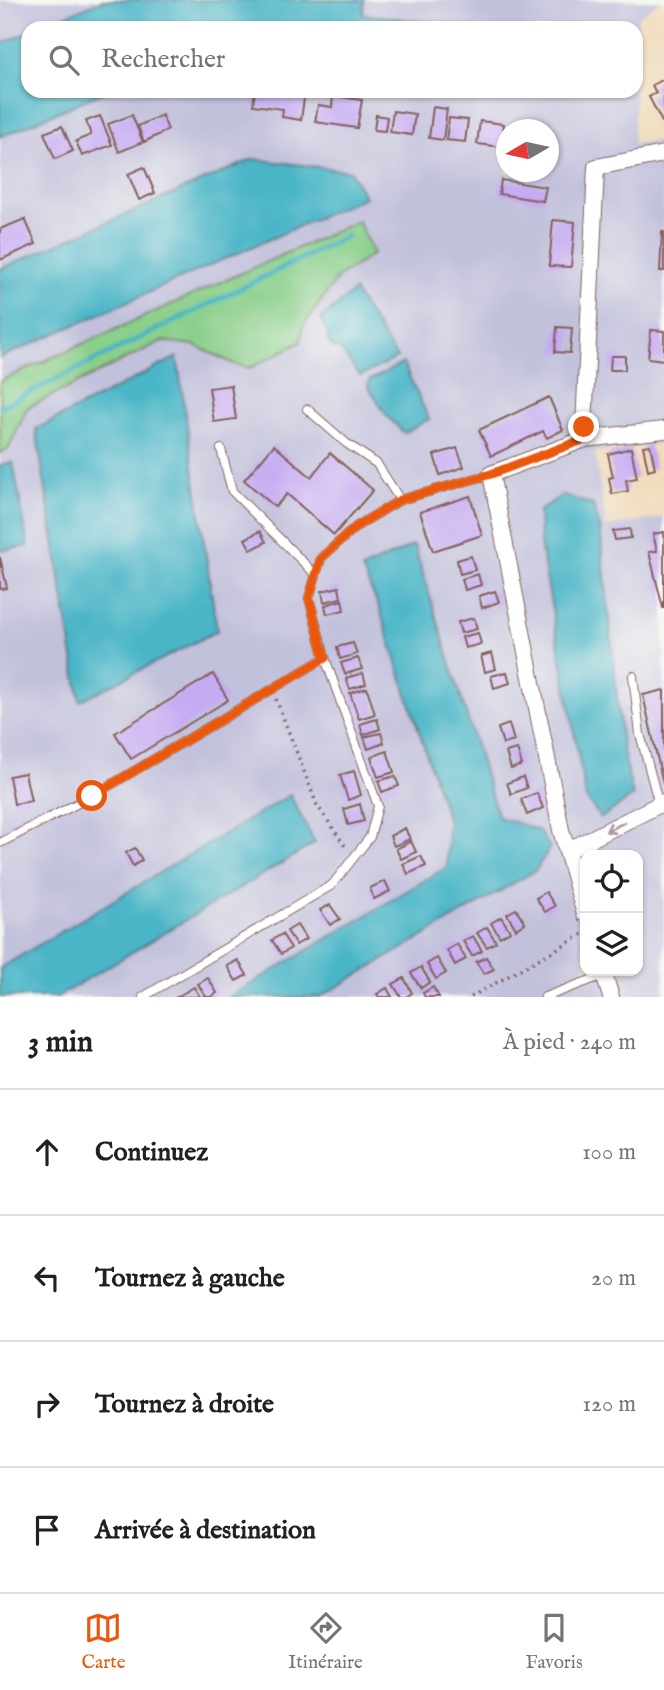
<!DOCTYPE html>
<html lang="fr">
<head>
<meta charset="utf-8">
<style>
	:root { --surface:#fff; --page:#f6f6f6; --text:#202124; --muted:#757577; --line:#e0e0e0; --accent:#ea580c }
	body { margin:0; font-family:"IM FELL English",serif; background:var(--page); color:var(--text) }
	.controls { position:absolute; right:21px; bottom:21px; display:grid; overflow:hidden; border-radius:14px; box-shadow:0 2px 5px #0004 }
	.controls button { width:63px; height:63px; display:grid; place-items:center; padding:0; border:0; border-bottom:2px solid var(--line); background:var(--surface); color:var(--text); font:35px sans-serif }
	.compass { position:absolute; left:496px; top:119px; width:63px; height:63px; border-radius:50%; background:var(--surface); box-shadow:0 2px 5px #0004; rotate:261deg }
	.stop { position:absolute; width:21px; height:21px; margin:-16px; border:5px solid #ea580c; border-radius:50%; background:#fff }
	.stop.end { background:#ea580c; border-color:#fff; box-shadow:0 2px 7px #0008 }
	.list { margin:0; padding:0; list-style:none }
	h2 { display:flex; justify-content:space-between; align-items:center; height:91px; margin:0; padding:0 28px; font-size:30px }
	h2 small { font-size:23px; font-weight:400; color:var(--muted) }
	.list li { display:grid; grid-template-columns:46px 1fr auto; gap:21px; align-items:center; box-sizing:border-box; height:126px; padding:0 28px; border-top:2px solid var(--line) }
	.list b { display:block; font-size:26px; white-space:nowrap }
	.list em { font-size:23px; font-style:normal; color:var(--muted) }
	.icon { flex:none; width:38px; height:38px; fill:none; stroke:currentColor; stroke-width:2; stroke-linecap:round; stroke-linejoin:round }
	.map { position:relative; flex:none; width:664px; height:997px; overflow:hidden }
	.search { position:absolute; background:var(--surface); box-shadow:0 2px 5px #0004; left:21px; right:21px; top:21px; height:77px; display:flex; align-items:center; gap:18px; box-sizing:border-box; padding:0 24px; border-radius:21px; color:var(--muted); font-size:26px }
	.sheet { height:595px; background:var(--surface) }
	nav { display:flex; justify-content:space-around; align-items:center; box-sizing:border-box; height:98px; border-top:2px solid var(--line); background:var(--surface); font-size:19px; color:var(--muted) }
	nav a { display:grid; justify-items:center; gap:4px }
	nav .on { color:var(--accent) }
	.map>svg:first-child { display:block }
</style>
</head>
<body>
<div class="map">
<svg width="664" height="997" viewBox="0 0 664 997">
	<rect width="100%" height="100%" fill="#f6f6f2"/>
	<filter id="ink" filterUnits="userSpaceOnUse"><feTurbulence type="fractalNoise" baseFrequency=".0143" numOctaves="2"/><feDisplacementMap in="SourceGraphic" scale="14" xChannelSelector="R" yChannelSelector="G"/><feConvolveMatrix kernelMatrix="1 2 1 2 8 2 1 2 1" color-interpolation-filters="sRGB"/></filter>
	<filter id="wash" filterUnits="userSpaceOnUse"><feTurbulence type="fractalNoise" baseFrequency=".00686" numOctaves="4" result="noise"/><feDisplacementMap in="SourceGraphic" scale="28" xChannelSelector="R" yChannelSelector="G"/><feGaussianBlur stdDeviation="1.57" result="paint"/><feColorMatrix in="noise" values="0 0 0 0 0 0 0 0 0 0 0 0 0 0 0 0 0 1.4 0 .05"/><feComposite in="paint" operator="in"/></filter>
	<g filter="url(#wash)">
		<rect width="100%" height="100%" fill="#f1dbbb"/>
		<g fill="#c2c1dc" fill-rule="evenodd">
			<polygon points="0,0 102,0 37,28 28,28 28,32 0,44"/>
			<polygon points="364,0 661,0 638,17 636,56 636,28 475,28 363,14"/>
			<path d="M 106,91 L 513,91 L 537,94 L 538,91 L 635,91 L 633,144 L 664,140 L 664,443 L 595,452 L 606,527 L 664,517 L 664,997 L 320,997 L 536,870 L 550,847 L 538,830 L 498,817 L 414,545 L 362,569 L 379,607 L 448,821 L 447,867 L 229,997 L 57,997 L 314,844 L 290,795 L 0,968 L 0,453 L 9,448 L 27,408 L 162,341 L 194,345 L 234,364 L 250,368 L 301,342 L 303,326 L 338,277 L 373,254 L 358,222 L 0,383 L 0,137 ZM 506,130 L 548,130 L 548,172 L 506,172 ZM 585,855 L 638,855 L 638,971 L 585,971 Z"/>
		</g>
		<polygon fill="#8acf8a" stroke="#6a775a" stroke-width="2" points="358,221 373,254 338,277 303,326 301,342 250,368 234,364 194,345 162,341 27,408 9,448 0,453 0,381"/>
		<g fill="#4ab5c7" stroke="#4a6a79" stroke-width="2">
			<polygon points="102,0 364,0 363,14 475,28 37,28"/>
			<polygon points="28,32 28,91 106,91 0,137 0,44"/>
			<polygon points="253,159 350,171 365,197 0,358 0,269"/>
			<polygon points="354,291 397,358 360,376 340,349 334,348 327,340 329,337 321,319"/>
			<polygon points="177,357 217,631 80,701 36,429"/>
			<polygon points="403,363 429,419 404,433 387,416 368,386 370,380"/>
			<polygon points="13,462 28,546 0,551 0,465"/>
			<polygon points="562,495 593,505 600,528 622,746 633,796 601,818 586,798 540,543 539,511"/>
			<polygon points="414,545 498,817 538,830 550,847 536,870 320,997 229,997 447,867 448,821 379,607 362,569"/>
			<polygon points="290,795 315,843 57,997 0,997 0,968"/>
		</g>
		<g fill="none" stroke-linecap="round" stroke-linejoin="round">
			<polyline stroke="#4ab5c7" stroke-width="5" points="0,407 347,236"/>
		</g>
		<g id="blocks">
			<g fill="#c6abf3">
				<polygon points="664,79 664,121 662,122 649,97 656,93 652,85"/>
				<polygon points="255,91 305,91 301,120 282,117 283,109 253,105"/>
				<polygon points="333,96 362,100 357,128 315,122 318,105 332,107"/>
				<polygon points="433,107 447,109 443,140 429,138"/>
				<polygon points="393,111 415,114 412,135 390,132"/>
				<polygon points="132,115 143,142 119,152 108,124"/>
				<polygon points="162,115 168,130 144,142 138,126"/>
				<polygon points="376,115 387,117 385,131 374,130"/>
				<polygon points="100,116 112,145 82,156 76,141 91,135 86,121"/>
				<polygon points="449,118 468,120 465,142 446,140"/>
				<polygon points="480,121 504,124 501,147 477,144"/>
				<polygon points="62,126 73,151 55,159 44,133"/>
				<polygon points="144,167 155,193 139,200 128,174"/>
				<polygon points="501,180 546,187 543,201 499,194"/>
				<polygon points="25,219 36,244 0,260 0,229"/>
				<polygon points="553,220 575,222 571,267 549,266"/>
				<polygon points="662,232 664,232 664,271 660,271"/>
				<polygon points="557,327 572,328 570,353 555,352"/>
				<polygon points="651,330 664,331 664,360 648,358"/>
				<polygon points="611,356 625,356 625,370 610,370"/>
				<polygon points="231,385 236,419 214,422 209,388"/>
				<polygon points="549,397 563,430 547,438 543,431 491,456 479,430"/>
				<polygon points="274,445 311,477 330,453 373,490 334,535 287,494 275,507 244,480"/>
				<polygon points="650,445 655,468 648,470 643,446"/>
				<polygon points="457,448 464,467 440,475 434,455"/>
				<polygon points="631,448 637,478 626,480 628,491 612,494 609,478 613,477 608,454"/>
				<polygon points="470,496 482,535 433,551 420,512"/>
				<polygon points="630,529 631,538 615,540 613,531"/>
				<polygon points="260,531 266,542 251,550 245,539"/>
				<polygon points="664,532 664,608 663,608 649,552 657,551 653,534"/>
				<polygon points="471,556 475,570 460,574 457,560"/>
				<polygon points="0,557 7,588 0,589"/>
				<polygon points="478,574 481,585 465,590 462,579"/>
				<polygon points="339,587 341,598 324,602 322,591"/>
				<polygon points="495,591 499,602 482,608 479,596"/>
				<polygon points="342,600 344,610 327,614 325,605"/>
				<polygon points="474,618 477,629 461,633 458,622"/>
				<polygon points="478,633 481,644 465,648 462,637"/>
				<polygon points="353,643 357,654 340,659 337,647"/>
				<polygon points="492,653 496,669 485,672 481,656"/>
				<polygon points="358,658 362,669 345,674 341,663"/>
				<polygon points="507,672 510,683 494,688 491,676"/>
				<polygon points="363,673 366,684 350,689 346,678"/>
				<polygon points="213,674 228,700 131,759 115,733"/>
				<polygon points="367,688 375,714 359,719 350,693"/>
				<polygon points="664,690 664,782 663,783 643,695"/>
				<polygon points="377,719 380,729 363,735 360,724"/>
				<polygon points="509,724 514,741 503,744 498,728"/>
				<polygon points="381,733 384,743 368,749 364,737"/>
				<polygon points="517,749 522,765 511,769 506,752"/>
				<polygon points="387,751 394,772 378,777 371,757"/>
				<polygon points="354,771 361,795 348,800 340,775"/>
				<polygon points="25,773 31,801 14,804 9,776"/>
				<polygon points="395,776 399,786 382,792 378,781"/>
				<polygon points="523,777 527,788 511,794 507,783"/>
				<polygon points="537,793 543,808 527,815 521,799"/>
				<polygon points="360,804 364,821 348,825 344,809"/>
				<polygon points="405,828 410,839 394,846 390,836"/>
				<polygon points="411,841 416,852 401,859 396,849"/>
				<polygon points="135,848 142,860 133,866 126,853"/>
				<polygon points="421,856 426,866 408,874 403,864"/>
				<polygon points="385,881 390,891 374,899 370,888"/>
				<polygon points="546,892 555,906 545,912 536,898"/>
				<polygon points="330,905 340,919 330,925 320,910"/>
				<polygon points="516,909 525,923 516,929 507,914"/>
				<polygon points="501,917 510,931 500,937 491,923"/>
				<polygon points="297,925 306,939 296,945 287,931"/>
				<polygon points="487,927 496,942 487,947 477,933"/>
				<polygon points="282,934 291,948 281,954 272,940"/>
				<polygon points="473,936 482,951 472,956 463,941"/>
				<polygon points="457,944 466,959 455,965 447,950"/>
				<polygon points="486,957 494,969 484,974 476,962"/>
				<polygon points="437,958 446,973 436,979 427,964"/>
				<polygon points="238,960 247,975 236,981 227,966"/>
				<polygon points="421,967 430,982 421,988 411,973"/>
				<polygon points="208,978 217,993 211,997 206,997 198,984"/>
				<polygon points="404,978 412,993 406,997 401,997 393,984"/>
				<polygon points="194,987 200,997 177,997"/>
				<polygon points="433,987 439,997 425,997 423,993"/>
				<polygon points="387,988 392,997 379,997 377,994"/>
			</g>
		</g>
	</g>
	<g filter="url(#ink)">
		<use href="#blocks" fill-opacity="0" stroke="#84615d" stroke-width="2"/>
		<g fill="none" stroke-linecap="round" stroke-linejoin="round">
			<g stroke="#84615d" stroke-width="10">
				<g id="lane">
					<polyline points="307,409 346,443 377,464 400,500"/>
					<polyline points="221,449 232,491 316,575"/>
					<polyline points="633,676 640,734 659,805"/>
					<polyline points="0,843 92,796 325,658"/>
					<polyline points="143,997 332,885 370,837 378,806 325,658 309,598 321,558 357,526 400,500 491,474"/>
					<polyline points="545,997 604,975"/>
				</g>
			</g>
			<g stroke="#84615d" stroke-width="18">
				<g id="street">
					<polyline points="585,439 584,427 596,167 664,154"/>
					<polyline points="567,851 664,802"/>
					<polyline points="585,914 561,830 491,474 585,439 664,430"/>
					<polyline points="603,971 611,997"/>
				</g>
			</g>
			<g stroke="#84615d" stroke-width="3.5" stroke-dasharray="2 5" stroke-linecap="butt">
				<polyline points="276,699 317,805 345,846"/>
				<polyline points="471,997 585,933"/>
			</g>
			<use href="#lane" stroke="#fff" stroke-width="8"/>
			<use href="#street" stroke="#fff" stroke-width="16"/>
		</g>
		<defs><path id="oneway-shaft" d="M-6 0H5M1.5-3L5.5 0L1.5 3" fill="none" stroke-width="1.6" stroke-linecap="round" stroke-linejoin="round" transform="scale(1.75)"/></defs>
		<use stroke="#ae9aa0" href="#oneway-shaft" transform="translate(615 827) rotate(153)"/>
	</g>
	<g fill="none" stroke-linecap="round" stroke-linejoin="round" filter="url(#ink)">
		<polyline stroke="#ea580c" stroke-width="9" points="92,796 325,658 309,598 321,558 357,526 400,500 491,474 585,439 584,427"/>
	</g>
</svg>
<div class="controls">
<button><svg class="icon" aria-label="locate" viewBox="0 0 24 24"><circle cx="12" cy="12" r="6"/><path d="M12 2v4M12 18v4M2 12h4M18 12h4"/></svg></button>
<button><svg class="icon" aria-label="layers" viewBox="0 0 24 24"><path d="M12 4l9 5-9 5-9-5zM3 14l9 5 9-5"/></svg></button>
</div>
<svg class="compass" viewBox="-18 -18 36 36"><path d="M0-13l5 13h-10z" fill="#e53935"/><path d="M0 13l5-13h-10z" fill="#757577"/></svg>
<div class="stop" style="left:92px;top:796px"></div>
<div class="stop end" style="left:584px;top:427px"></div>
<div class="search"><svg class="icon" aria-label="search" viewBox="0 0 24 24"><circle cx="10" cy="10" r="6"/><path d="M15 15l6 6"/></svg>Rechercher</div>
</div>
<section class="sheet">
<h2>3 min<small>À pied · 240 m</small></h2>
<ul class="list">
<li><svg class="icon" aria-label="ahead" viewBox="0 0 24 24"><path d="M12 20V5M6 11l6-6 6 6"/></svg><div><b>Continuez</b></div><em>100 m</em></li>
<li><svg class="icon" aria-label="left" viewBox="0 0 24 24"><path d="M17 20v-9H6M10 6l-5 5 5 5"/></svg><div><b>Tournez à gauche</b></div><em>20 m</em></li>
<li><svg class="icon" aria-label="right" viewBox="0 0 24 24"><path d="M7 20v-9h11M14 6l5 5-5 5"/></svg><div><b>Tournez à droite</b></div><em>120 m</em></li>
<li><svg class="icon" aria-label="arrive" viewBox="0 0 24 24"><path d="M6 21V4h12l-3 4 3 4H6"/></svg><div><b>Arrivée à destination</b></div></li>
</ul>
</section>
<nav>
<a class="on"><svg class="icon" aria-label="map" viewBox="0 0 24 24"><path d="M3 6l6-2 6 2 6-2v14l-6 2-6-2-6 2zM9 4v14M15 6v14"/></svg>Carte</a>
<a><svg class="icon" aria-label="directions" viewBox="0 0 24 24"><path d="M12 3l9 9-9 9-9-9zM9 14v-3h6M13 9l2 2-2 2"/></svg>Itinéraire</a>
<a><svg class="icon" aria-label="saved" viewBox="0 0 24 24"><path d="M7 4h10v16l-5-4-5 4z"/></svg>Favoris</a>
</nav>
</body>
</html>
